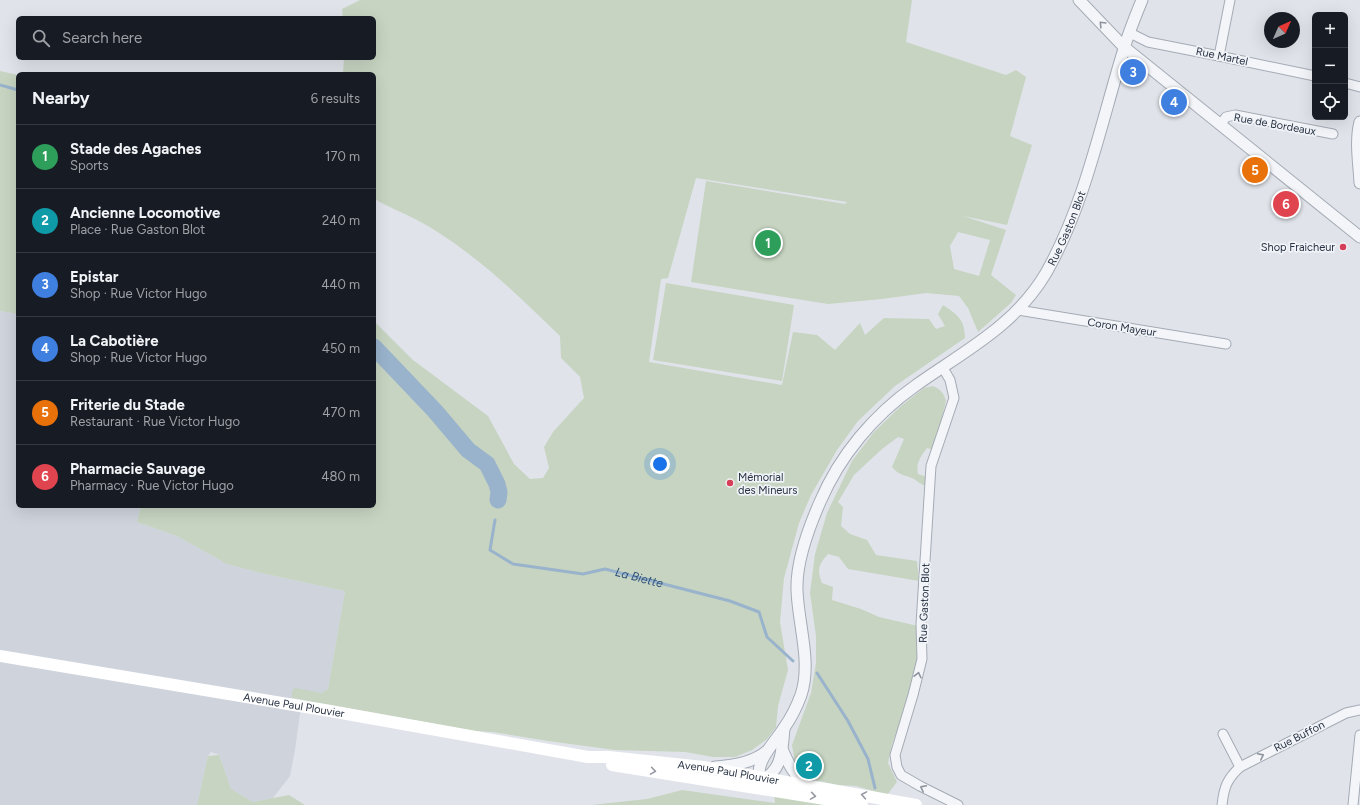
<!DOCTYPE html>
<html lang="en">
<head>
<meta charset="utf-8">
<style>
	:root { --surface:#171b24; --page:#20242c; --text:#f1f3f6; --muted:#9ea1a6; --line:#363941; --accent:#d53f58 }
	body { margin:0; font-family:Figtree,sans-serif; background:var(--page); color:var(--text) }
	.controls { position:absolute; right:12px; top:12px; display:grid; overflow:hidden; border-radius:6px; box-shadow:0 4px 16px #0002 }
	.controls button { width:36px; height:36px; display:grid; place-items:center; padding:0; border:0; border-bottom:1px solid var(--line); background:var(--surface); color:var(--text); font:20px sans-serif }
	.compass { position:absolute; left:1264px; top:12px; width:36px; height:36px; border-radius:50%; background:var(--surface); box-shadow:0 4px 16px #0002; rotate:45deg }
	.you { position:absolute; left:660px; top:464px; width:14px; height:14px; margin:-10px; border:3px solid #fff; border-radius:50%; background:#1a73e8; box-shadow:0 0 0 6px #1a73e833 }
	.badge { display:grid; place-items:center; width:26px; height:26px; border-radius:50%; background:var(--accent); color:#fff; font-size:13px; font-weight:700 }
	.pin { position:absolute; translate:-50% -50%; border:2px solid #fff; box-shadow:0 1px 4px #0006 }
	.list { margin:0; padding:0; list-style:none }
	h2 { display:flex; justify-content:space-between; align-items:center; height:52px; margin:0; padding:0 16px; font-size:17px }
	h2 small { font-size:13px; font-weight:400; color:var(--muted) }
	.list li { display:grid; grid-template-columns:26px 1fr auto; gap:12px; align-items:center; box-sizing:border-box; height:64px; padding:0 16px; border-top:1px solid var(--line) }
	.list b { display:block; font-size:15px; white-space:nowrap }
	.list p { margin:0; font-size:13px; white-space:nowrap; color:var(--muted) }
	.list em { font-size:13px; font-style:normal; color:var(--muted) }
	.icon { flex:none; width:22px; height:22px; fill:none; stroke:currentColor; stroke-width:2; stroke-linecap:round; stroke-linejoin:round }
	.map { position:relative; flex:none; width:1360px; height:805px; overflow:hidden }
	.search { position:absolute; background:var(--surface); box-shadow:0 4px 16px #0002; left:16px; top:16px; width:360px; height:44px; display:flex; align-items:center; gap:10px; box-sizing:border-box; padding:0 14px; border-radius:6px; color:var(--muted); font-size:15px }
	.panel { position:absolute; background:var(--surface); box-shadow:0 4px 16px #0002; left:16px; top:72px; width:360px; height:436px; border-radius:6px }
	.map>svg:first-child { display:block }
</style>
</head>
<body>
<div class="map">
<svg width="1360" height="805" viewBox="0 0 1360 805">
	<rect width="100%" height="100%" fill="#e0e4ea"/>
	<polygon fill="#ced3dc" points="0,311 18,314 18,506 141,506 137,522 177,536 227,564 261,573 345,591 328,689 323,693 292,691 292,698 288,703 301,706 295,750 290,776 273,798 253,802 231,789 219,755 211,752 208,756 197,805 0,805"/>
	<g fill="#c6d4c1" fill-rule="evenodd">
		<path d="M 360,0 L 912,0 L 906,42 L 1006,75 L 1016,70 L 1026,77 L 1010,136 L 1032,145 L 1007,225 L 963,216 L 1006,230 L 991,275 L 1016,295 L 1011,303 L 978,332 L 968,308 L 959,296 L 926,293 L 882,299 L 828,304 L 691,282 L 706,181 L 845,204 L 847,202 L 696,178 L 668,278 L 661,279 L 649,362 L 782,385 L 793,332 L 817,335 L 835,350 L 860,323 L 865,335 L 884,318 L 929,319 L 936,329 L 945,326 L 938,314 L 943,305 C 957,314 965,320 965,338 L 895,386 L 858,421 L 837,450 L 811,495 L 799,523 L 784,578 L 780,622 L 788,670 L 778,706 L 776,727 L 767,739 L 752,750 L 735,757 L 713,757 L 685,752 L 615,750 L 548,741 L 493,732 L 474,731 L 292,698 L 292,691 L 295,688 L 322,693 L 328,689 L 345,591 L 261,573 L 227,564 L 177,536 L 137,522 L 141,506 L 374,506 L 374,321 L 413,360 L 488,416 L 514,464 L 530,479 L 543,478 L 549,468 L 544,447 L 553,432 L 584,398 L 580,377 L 561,358 L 560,336 C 521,298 482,260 436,231 C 418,219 397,211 378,201 L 374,198 L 374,74 L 343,74 L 344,58 L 374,58 L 374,18 L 343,18 L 342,9 ZM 958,232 L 990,240 L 979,276 L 954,269 L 950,246 Z"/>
		<polygon points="0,71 18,75 18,314 0,311"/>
		<polygon points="666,283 794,305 782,381 653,360"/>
		<path d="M 933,386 C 940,389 944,393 946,401 L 934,450 L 927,448 C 920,457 916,463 918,474 L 927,477 L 925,486 C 921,484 918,482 914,479 C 904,474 901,477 892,467 L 904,439 L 898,437 L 882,449 L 854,475 L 838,502 L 843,507 L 841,526 L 850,534 L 867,540 L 876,555 L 917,561 L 919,581 L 848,569 L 839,557 L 828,554 C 818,565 817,570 822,583 L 833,587 L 832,600 L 861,609 L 879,617 L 918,626 L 919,657 L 910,694 L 892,744 L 888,763 L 897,782 L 887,795 L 856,786 L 838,785 L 809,779 L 801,772 L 795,764 L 792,745 L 811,693 L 816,663 L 816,636 L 810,593 L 815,554 L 827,513 L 852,461 L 874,432 L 901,406 L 924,388 Z"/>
		<polygon points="219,755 231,789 253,802 289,795 305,805 197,805 208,756"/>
		<polygon points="682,790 775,803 774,794 823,802 823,805 591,805 647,799"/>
	</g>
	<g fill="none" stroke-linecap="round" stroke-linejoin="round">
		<g stroke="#99b3cc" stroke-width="3">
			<polyline points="0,85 18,90"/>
			<path id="s1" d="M 495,520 L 490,550 L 513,564 L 583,574 L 605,569 L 730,601 L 759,612 L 767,637 L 793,661"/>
			<polyline points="817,673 848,721 868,759 875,788"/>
		</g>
		<polyline stroke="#99b3cc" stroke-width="17" points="374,347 435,411 468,450 487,464 497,484 499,492 498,500"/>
		<g stroke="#a5abb5" stroke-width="11">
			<g id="minor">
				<polyline points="1130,33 1148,42 1219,56 1315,76"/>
				<polyline points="1219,56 1230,0"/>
				<polyline points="1345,83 1360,87"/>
				<polyline points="1220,125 1226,117 1235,115 1333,134"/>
				<polyline points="1018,310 1226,344"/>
				<polyline points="943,368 950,380 954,398 931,466 921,624 922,659 913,695 895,755 897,767 901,775 920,786 958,805"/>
				<polyline points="1223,734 1240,767"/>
				<path d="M 1222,805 C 1224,787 1227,779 1240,767 L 1346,713 L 1360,710"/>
				<polyline points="1353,805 1360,735"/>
			</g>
		</g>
		<g stroke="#a5abb5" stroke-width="13">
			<g id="tertiary">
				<polyline points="1079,0 1124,47 1360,237"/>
				<path d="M 1360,122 C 1355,141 1359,163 1360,183"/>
				<path d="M 782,749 C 788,763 795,778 809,785"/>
				<path d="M 715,767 C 733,766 753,763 767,751"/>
				<path d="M 759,781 C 783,772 782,750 784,728"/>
				<path id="s2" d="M 764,783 C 748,768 776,741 784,728 C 791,718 797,706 801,695 C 812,662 798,624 797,590 C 796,562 809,527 820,502 C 840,455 874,415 915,386 C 964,351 1014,327 1046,273 C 1085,204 1100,127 1123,52 C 1128,34 1135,17 1142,0"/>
			</g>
		</g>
		<use href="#minor" stroke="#f3f5f8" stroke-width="9"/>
		<use href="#tertiary" stroke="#f3f5f8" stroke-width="11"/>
		<g stroke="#fff" stroke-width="12">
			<path id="s3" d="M 0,656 L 330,711 L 588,757 L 609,757 L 703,767 L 916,805"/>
			<polyline points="612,765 862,805"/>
		</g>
	</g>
	<defs><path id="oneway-chevron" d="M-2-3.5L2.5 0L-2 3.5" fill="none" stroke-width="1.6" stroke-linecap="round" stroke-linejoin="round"/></defs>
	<g stroke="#8e949e">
		<use href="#oneway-chevron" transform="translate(1102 24) rotate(-134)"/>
		<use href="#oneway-chevron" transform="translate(918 675) rotate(-77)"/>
		<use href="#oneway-chevron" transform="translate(1261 756) rotate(-27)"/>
		<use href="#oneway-chevron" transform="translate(923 788) rotate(-153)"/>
	</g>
	<g stroke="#9498a1">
		<use href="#oneway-chevron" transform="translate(653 771) rotate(9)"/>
		<use href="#oneway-chevron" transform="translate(864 795) rotate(-170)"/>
		<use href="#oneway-chevron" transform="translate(813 796) rotate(9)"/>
	</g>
	<g fill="#d53f58" stroke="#f0f3f7" stroke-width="1.5">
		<circle cx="1343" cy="247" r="4"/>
		<circle cx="730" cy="483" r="4"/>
	</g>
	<g text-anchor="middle" stroke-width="3.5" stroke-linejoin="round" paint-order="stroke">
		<g font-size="11" fill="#283243" stroke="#f0f3f7">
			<text transform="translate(1222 56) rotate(12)" y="4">Rue Martel</text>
			<text transform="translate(1275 124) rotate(10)" y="4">Rue de Bordeaux</text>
			<text dy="4" stroke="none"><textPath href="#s2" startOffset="674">Rue Gaston Blot</textPath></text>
			<text transform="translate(1122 327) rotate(9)" y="4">Coron Mayeur</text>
			<text transform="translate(924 603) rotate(-88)" y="4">Rue Gaston Blot</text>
			<text dy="4" stroke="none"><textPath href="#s3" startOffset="298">Avenue Paul Plouvier</textPath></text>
			<text transform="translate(1299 736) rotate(-27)" y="4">Rue Buffon</text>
			<text dy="4" stroke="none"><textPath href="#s3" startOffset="738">Avenue Paul Plouvier</textPath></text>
		</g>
		<g font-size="11" fill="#283243" stroke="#f0f3f7" text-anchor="end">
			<text x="1335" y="251">Shop Fraicheur</text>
			<text x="738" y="481" text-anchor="start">Mémorial<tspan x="738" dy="13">des Mineurs</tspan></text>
		</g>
		<g font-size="12" font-style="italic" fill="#305279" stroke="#f0f3f7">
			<text dy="4" stroke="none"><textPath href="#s1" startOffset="186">La Biette</textPath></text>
		</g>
	</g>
</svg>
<div class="controls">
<button>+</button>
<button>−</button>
<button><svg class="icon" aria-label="locate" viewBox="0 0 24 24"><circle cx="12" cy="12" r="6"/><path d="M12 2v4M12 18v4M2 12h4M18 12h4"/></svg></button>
</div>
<svg class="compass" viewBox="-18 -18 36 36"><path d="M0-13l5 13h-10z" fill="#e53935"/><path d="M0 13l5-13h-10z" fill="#9ea1a6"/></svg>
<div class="you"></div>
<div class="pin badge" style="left:768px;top:243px;background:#2e9e5b">1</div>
<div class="pin badge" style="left:809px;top:766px;background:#0f9aa8">2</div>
<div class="pin badge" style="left:1133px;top:72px;background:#3f7fe0">3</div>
<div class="pin badge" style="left:1174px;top:102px;background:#3f7fe0">4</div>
<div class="pin badge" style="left:1255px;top:170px;background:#e8710a">5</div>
<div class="pin badge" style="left:1286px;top:204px;background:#e0444e">6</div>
<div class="search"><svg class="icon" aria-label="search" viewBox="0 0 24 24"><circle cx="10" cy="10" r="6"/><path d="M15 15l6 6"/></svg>Search here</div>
<section class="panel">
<h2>Nearby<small>6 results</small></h2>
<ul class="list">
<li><span class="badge" style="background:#2e9e5b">1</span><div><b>Stade des Agaches</b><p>Sports</p></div><em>170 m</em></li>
<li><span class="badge" style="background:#0f9aa8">2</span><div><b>Ancienne Locomotive</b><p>Place · Rue Gaston Blot</p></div><em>240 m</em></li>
<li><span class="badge" style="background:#3f7fe0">3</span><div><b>Epistar</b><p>Shop · Rue Victor Hugo</p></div><em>440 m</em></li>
<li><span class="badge" style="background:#3f7fe0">4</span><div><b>La Cabotière</b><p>Shop · Rue Victor Hugo</p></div><em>450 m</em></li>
<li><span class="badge" style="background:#e8710a">5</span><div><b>Friterie du Stade</b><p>Restaurant · Rue Victor Hugo</p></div><em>470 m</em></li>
<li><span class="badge" style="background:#e0444e">6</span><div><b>Pharmacie Sauvage</b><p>Pharmacy · Rue Victor Hugo</p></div><em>480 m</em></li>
</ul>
</section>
</div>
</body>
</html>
